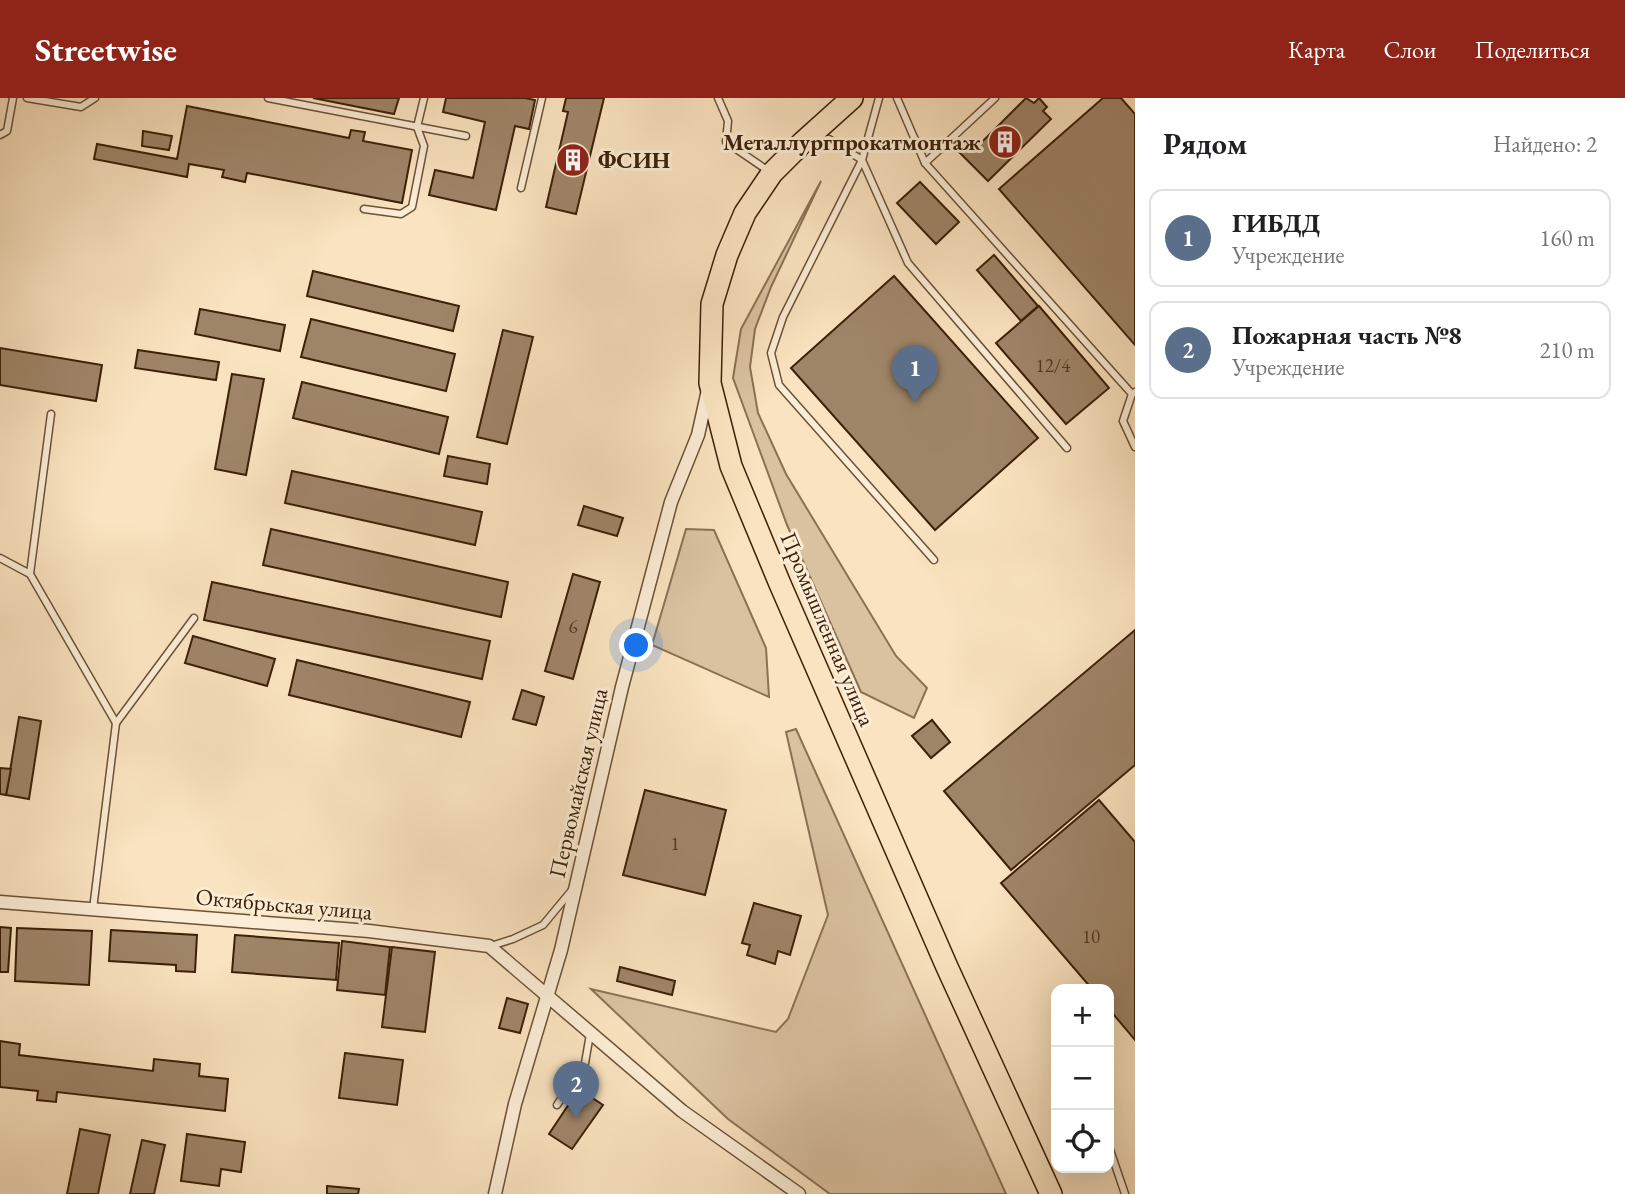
<!DOCTYPE html>
<html lang="ru">
<head>
<meta charset="utf-8">
<style>
	:root { --surface:#fff; --page:#f6f6f6; --text:#202124; --muted:#757577; --line:#e0e0e0; --accent:#8f2418 }
	body { margin:0; font-family:"EB Garamond",serif; background:var(--page); color:var(--text) }
	.controls { position:absolute; right:21px; bottom:21px; display:grid; overflow:hidden; border-radius:14px; box-shadow:0 7px 28px #0002 }
	.controls button { width:63px; height:63px; display:grid; place-items:center; padding:0; border:0; border-bottom:2px solid var(--line); background:var(--surface); color:var(--text); font:35px sans-serif }
	.you { position:absolute; left:637px; top:548px; width:24px; height:24px; margin:-18px; border:5px solid #fff; border-radius:50%; background:#1a73e8; box-shadow:0 0 0 10px #1a73e833 }
	.badge { display:grid; place-items:center; width:46px; height:46px; border-radius:50%; background:var(--accent); color:#fff; font-size:23px; font-weight:700 }
	.pin { position:absolute; translate:-50% -58px; filter:drop-shadow(0 2px 4px #0008) }
	.pin::after { content:''; position:absolute; top:37px; width:24px; height:21px; background:inherit; clip-path:polygon(0 0,100% 0,50% 100%) }
	.list { margin:0; padding:0; list-style:none }
	h2 { display:flex; justify-content:space-between; align-items:center; height:91px; margin:0; padding:0 28px; font-size:30px }
	h2 small { font-size:23px; font-weight:400; color:var(--muted) }
	.list li { display:grid; grid-template-columns:46px 1fr auto; gap:21px; align-items:center; box-sizing:border-box; height:98px; margin:0 14px 14px; padding:0 14px; border:2px solid var(--line); border-radius:14px }
	.list b { display:block; font-size:26px; white-space:nowrap }
	.list p { margin:0; font-size:23px; white-space:nowrap; color:var(--muted) }
	.list em { font-size:23px; font-style:normal; color:var(--muted) }
	.icon { flex:none; width:38px; height:38px; fill:none; stroke:currentColor; stroke-width:2; stroke-linecap:round; stroke-linejoin:round }
	.map { position:relative; flex:none; width:1135px; height:1096px; overflow:hidden }
	header { display:flex; align-items:center; gap:42px; box-sizing:border-box; height:98px; padding:0 35px; background:var(--accent); color:#fff }
	header strong { font-size:33px }
	nav { display:flex; gap:38px; margin-inline-start:auto; font-size:24px }
	main { display:flex }
	aside { flex:1; background:var(--surface) }
	.map>svg:first-child { display:block }
</style>
</head>
<body>
<header>
<strong>Streetwise</strong>
<nav><a>Карта</a><a>Слои</a><a>Поделиться</a></nav>
</header>
<main>
<div class="map">
<svg width="1135" height="1096" viewBox="0 0 1135 1096">
	<rect width="100%" height="100%" fill="#fae3c0"/>
	<filter id="stains"><feTurbulence type="fractalNoise" baseFrequency=".00286" numOctaves="4"/><feColorMatrix values="0 0 0 0 .2 0 0 0 0 .09 0 0 0 0 .02 0 0 0 .5 -.17"/></filter>
	<radialGradient id="worn" r=".72"><stop offset=".6" stop-color="#630" stop-opacity="0"/><stop offset="1" stop-color="#630" stop-opacity=".3"/></radialGradient>
	<g fill="#dac2a1" stroke="#8b7154" stroke-width="2">
		<polygon points="821,83 771,189 755,231 750,269 758,315 786,376 896,558 927,590 914,620 861,594 787,427 733,280 741,231"/>
		<polygon points="686,431 714,432 766,550 769,599 652,547"/>
		<polygon points="796,631 1006,1096 830,1096 728,1021 591,891 776,934 788,921 828,817 786,634"/>
	</g>
	<g fill="#9f8568" stroke="#3c2008" stroke-width="2">
		<polygon points="313,0 399,0 394,16"/>
		<polygon points="446,0 525,0 535,2 529,31 515,28 496,112 429,97 435,72 473,80 485,24 443,14"/>
		<polygon points="566,0 604,0 576,116 546,109 568,14 563,13"/>
		<polygon points="1026,0 1034,5 1039,0 1047,9 1043,13 1051,21 988,83 958,53 971,40 979,47"/>
		<polygon points="1103,0 1121,0 1135,16 1135,247 999,91"/>
		<polygon points="187,8 349,40 351,32 365,34 363,43 412,52 402,105 247,75 245,84 222,79 224,72 189,66 187,79 94,61 97,46 177,61"/>
		<polygon points="143,33 172,38 169,52 142,48"/>
		<polygon points="920,84 959,124 936,146 897,105"/>
		<polygon points="994,157 1038,208 1021,223 977,172"/>
		<polygon points="313,173 459,208 453,233 307,198"/>
		<polygon points="894,178 1038,340 935,432 791,270"/>
		<polygon points="1039,208 1109,290 1066,326 996,245"/>
		<polygon points="200,211 285,227 280,253 195,236"/>
		<polygon points="311,221 455,256 446,293 301,259"/>
		<polygon points="503,232 533,239 507,346 477,339"/>
		<polygon points="0,250 102,267 96,303 0,287"/>
		<polygon points="138,252 219,264 216,282 135,270"/>
		<polygon points="232,276 264,281 246,377 215,371"/>
		<polygon points="302,284 448,319 439,356 293,320"/>
		<polygon points="448,358 490,366 487,386 444,378"/>
		<polygon points="292,373 482,414 475,447 285,405"/>
		<polygon points="584,408 623,420 617,438 578,427"/>
		<polygon points="271,431 508,484 501,519 263,467"/>
		<polygon points="573,476 600,484 573,581 545,573"/>
		<polygon points="212,484 490,543 482,581 204,522"/>
		<polygon points="1135,532 1135,667 1011,772 944,693"/>
		<polygon points="193,538 275,561 267,588 185,565"/>
		<polygon points="297,562 470,604 461,639 289,597"/>
		<polygon points="522,592 544,599 536,627 513,621"/>
		<polygon points="19,619 41,623 29,701 6,697"/>
		<polygon points="932,622 950,644 931,660 912,638"/>
		<polygon points="0,670 11,671 6,697 0,696"/>
		<polygon points="645,692 726,712 705,797 623,777"/>
		<polygon points="1099,702 1135,744 1135,942 1109,911 1109,891 1092,891 1001,785"/>
		<polygon points="754,805 801,818 790,857 778,853 775,866 747,857 750,847 742,845"/>
		<polygon points="0,829 11,830 8,874 0,874"/>
		<polygon points="17,830 92,833 89,887 15,883"/>
		<polygon points="111,832 197,837 195,874 176,873 176,867 109,863"/>
		<polygon points="235,837 339,845 336,882 232,874"/>
		<polygon points="342,843 390,849 385,897 337,892"/>
		<polygon points="392,849 435,854 425,934 382,929"/>
		<polygon points="620,869 675,883 672,897 617,883"/>
		<polygon points="507,900 528,906 520,935 499,930"/>
		<polygon points="0,943 20,946 19,957 153,973 154,961 200,966 199,978 228,981 225,1013 57,994 56,1004 37,1002 38,993 0,989"/>
		<polygon points="345,955 403,962 397,1007 339,1000"/>
		<polygon points="579,991 603,1007 572,1051 549,1036"/>
		<polygon points="80,1031 110,1037 98,1096 67,1096"/>
		<polygon points="187,1036 245,1044 241,1074 221,1071 219,1088 181,1083"/>
		<polygon points="142,1042 165,1047 154,1096 130,1096"/>
		<polygon points="327,1088 359,1091 358,1096 327,1096"/>
	</g>
	<g fill="none" stroke-linecap="round" stroke-linejoin="round">
		<g stroke="#6c5136" stroke-width="9">
			<g id="service">
				<polyline points="27,0 81,9 95,0"/>
				<polyline points="268,0 466,38"/>
				<polyline points="718,0 728,23 726,44 767,72"/>
				<polyline points="879,0 862,62 783,219 771,255 779,287 934,462"/>
				<polyline points="897,0 925,65 995,0"/>
				<polyline points="0,37 7,33 13,0"/>
				<polyline points="814,43 829,41 862,62 908,165 1067,350"/>
				<polyline points="925,65 1132,296 1135,294"/>
				<polyline points="521,90 542,0"/>
				<polyline points="364,111 401,116 412,109 424,48 417,29 424,0"/>
				<polyline points="1132,296 1123,323 1135,349"/>
				<polyline points="0,460 30,476 116,625 93,811"/>
				<polyline points="30,476 51,316"/>
				<polyline points="116,625 194,520"/>
				<polyline points="491,848 513,841 543,827 572,792"/>
				<polyline points="557,1007 585,965 590,936"/>
				<polyline points="1109,1049 1125,1096"/>
			</g>
		</g>
		<g stroke="#6c5136" stroke-width="15">
			<g id="minor">
				<polyline points="0,804 369,833 489,848 682,1013 799,1096"/>
				<polyline points="495,1096 515,1006 561,852 622,589 671,404 698,337 708,292"/>
			</g>
		</g>
		<g stroke="#3c2008" stroke-width="24">
			<polyline id="primary" points="852,0 802,45 772,75 745,115 727,157 712,206 710,285 731,368 780,486 947,869 1051,1096"/>
		</g>
		<use href="#service" stroke="#fcedd6" stroke-width="6"/>
		<use href="#minor" stroke="#fcedd6" stroke-width="12"/>
		<use href="#primary" stroke="#fae3c0" stroke-width="21"/>
	</g>
	<defs>
		<g id="building-disc" transform="scale(1.75)"><circle r="9.5" fill="#8f2418" stroke="#fcedd6"/><path d="M-4-6H4V6H1V3H-1V6H-4ZM-2.5-4.3h1.7v1.8h-1.7ZM.8-4.3h1.7v1.8H.8ZM-2.5-1h1.7V.8h-1.7ZM.8-1h1.7V.8H.8Z" fill="#fff"/></g>
	</defs>
	<g fill-rule="evenodd">
		<use href="#building-disc" x="1005" y="44"/>
		<use href="#building-disc" x="573" y="62"/>
	</g>
	<g text-anchor="middle" stroke-width="6" stroke-linejoin="round" paint-order="stroke">
		<g font-size="19" fill="#553920">
			<text x="1053" y="274">12/4</text>
			<text x="573" y="535">6</text>
			<text x="675" y="752">1</text>
			<text x="1091" y="845">10</text>
		</g>
		<g font-size="23" font-weight="bold" fill="#3c2008" stroke="#fcedd6" text-anchor="end">
			<text x="981" y="52">Металлургпрокатмонтаж</text>
			<text x="598" y="70" text-anchor="start">ФСИН</text>
		</g>
		<g font-size="23" fill="#3c2008" stroke="#fcedd6">
			<text transform="translate(828 531) rotate(67)" y="8">Промышленная улица</text>
			<text transform="translate(578 685) rotate(-77)" y="8">Первомайская улица</text>
			<text transform="translate(284 806) rotate(5)" y="8">Октябрьская улица</text>
		</g>
	</g>
	<rect width="100%" height="100%" filter="url(#stains)"/>
	<rect width="100%" height="100%" fill="url(#worn)"/>
</svg>
<div class="controls">
<button>+</button>
<button>−</button>
<button><svg class="icon" aria-label="locate" viewBox="0 0 24 24"><circle cx="12" cy="12" r="6"/><path d="M12 2v4M12 18v4M2 12h4M18 12h4"/></svg></button>
</div>
<div class="you"></div>
<div class="pin badge" style="left:915px;top:305px;background:#5c6f8a">1</div>
<div class="pin badge" style="left:576px;top:1021px;background:#5c6f8a">2</div>
</div>
<aside>
<h2>Рядом<small>Найдено: 2</small></h2>
<ul class="list">
<li><span class="badge" style="background:#5c6f8a">1</span><div><b>ГИБДД</b><p>Учреждение</p></div><em>160 m</em></li>
<li><span class="badge" style="background:#5c6f8a">2</span><div><b>Пожарная часть №8</b><p>Учреждение</p></div><em>210 m</em></li>
</ul>
</aside>
</main>
</body>
</html>
